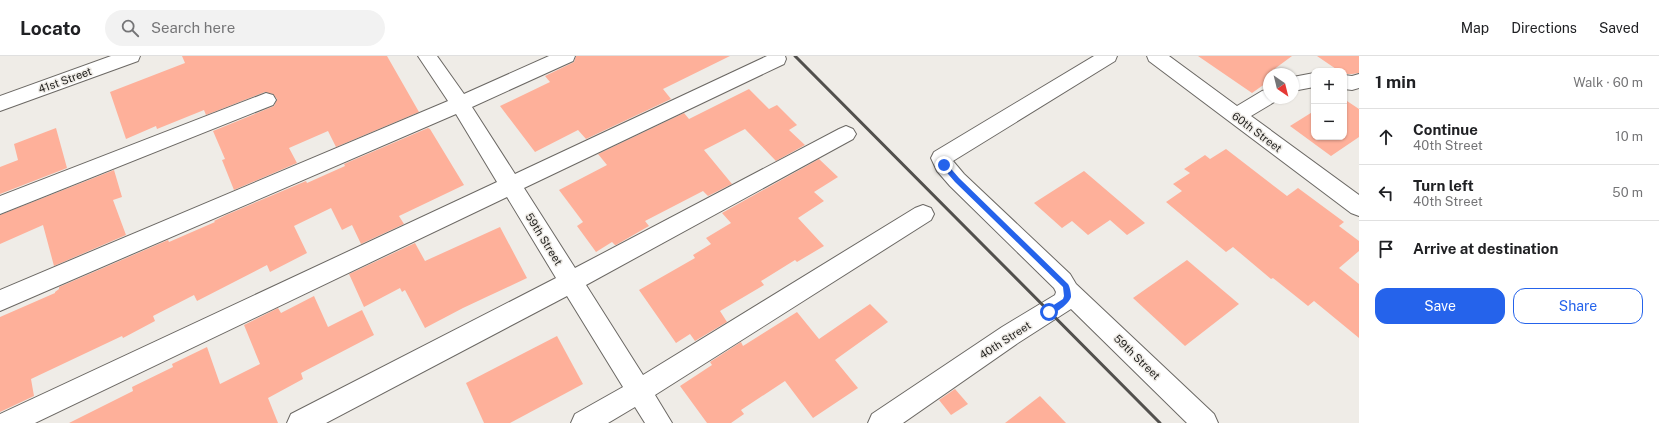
<!DOCTYPE html>
<html lang="en">
<head>
<meta charset="utf-8">
<style>
	:root { --surface:#fff; --page:#f2f2f2; --text:#202124; --muted:#757577; --line:#e0e0e0; --accent:#2563eb }
	body { margin:0; font-family:"Public Sans",sans-serif; background:var(--page); color:var(--text) }
	.controls { position:absolute; right:12px; top:12px; display:grid; overflow:hidden; border-radius:8px; box-shadow:0 1px 3px #0004 }
	.controls button { width:36px; height:36px; display:grid; place-items:center; padding:0; border:0; border-bottom:1px solid var(--line); background:var(--surface); color:var(--text); font:20px sans-serif }
	.compass { position:absolute; left:1263px; top:12px; width:36px; height:36px; border-radius:50%; background:var(--surface); box-shadow:0 1px 3px #0004; rotate:145deg }
	.stop { position:absolute; width:12px; height:12px; margin:-9px; border:3px solid #2563eb; border-radius:50%; background:#fff }
	.stop.end { background:#2563eb; border-color:#fff; box-shadow:0 1px 4px #0008 }
	.list { margin:0; padding:0; list-style:none }
	h2 { display:flex; justify-content:space-between; align-items:center; height:52px; margin:0; padding:0 16px; font-size:17px }
	h2 small { font-size:13px; font-weight:400; color:var(--muted) }
	.list li { display:grid; grid-template-columns:26px 1fr auto; gap:12px; align-items:center; box-sizing:border-box; height:56px; padding:0 16px; border-top:1px solid var(--line) }
	.list b { display:block; font-size:15px; white-space:nowrap }
	.list p { margin:0; font-size:13px; white-space:nowrap; color:var(--muted) }
	.list em { font-size:13px; font-style:normal; color:var(--muted) }
	.actions { display:flex; gap:8px; padding:12px 16px }
	.actions a { flex:1; padding:9px 0; border:1px solid var(--accent); border-radius:12px; text-align:center; font-size:14px; color:var(--accent) }
	.actions .main { background:var(--accent); color:#fff }
	.icon { flex:none; width:22px; height:22px; fill:none; stroke:currentColor; stroke-width:2; stroke-linecap:round; stroke-linejoin:round }
	.map { position:relative; flex:none; width:1359px; height:367px; overflow:hidden }
	header { display:flex; align-items:center; gap:24px; box-sizing:border-box; height:56px; padding:0 20px; background:var(--surface); border-bottom:1px solid var(--line) }
	header strong { font-size:19px }
	nav { display:flex; gap:22px; margin-inline-start:auto; font-size:14px }
	.search { width:280px; height:36px; background:var(--page); display:flex; align-items:center; gap:10px; box-sizing:border-box; padding:0 14px; border-radius:22px; color:var(--muted); font-size:15px }
	main { display:flex }
	aside { flex:1; background:var(--surface) }
	.map>svg:first-child { display:block }
</style>
</head>
<body>
<header>
<strong>Locato</strong>
<div class="search"><svg class="icon" aria-label="search" viewBox="0 0 24 24"><circle cx="10" cy="10" r="6"/><path d="M15 15l6 6"/></svg>Search here</div>
<nav><a>Map</a><a>Directions</a><a>Saved</a></nav>
</header>
<main>
<div class="map">
<svg width="1359" height="367" viewBox="0 0 1359 367">
	<rect width="100%" height="100%" fill="#efece7"/>
	<g fill="#feb09a">
		<polygon points="182,0 387,0 419,56 336,91 328,75 289,92 297,107 234,134 222,104 225,103 213,75 274,50 277,43 273,38 265,36 206,59 204,54 157,73 156,70 126,83 110,36 185,7"/>
		<polygon points="576,0 730,0 663,33 671,43 586,83 578,74 535,96 500,50 550,26 545,20 574,6"/>
		<polygon points="1198,0 1292,0 1269,17 1269,25 1252,37"/>
		<polygon points="1317,0 1359,0 1359,17 1352,18 1344,18 1344,15 1339,15"/>
		<polygon points="749,33 769,53 777,49 797,69 789,74 805,89 776,105 745,73 704,94 732,128 708,140 703,135 645,165 649,170 616,189 615,189 612,186 596,196 577,170 583,166 559,134 607,109 598,98 684,57 689,63"/>
		<polygon points="1344,43 1359,53 1359,81 1331,100 1290,70 1314,55 1314,81 1344,81"/>
		<polygon points="56,72 67,112 0,138 0,111 18,104 14,88"/>
		<polygon points="428,72 430,73 464,129 399,160 404,168 361,188 352,169 342,174 331,152 294,170 307,197 270,216 267,209 197,245 194,239 153,260 155,265 123,282 122,280 31,323 34,340 0,356 0,261 55,237 55,236 59,233 59,231 168,184 169,186 215,166 214,165 226,159 306,125 307,127 345,110 344,108"/>
		<polygon points="1226,93 1287,140 1298,132 1344,166 1339,170 1359,185 1359,195 1339,212 1359,228 1359,282 1314,245 1308,250 1273,222 1271,223 1233,191 1226,196 1166,146 1182,135 1173,128 1190,117 1184,113 1205,99 1210,103"/>
		<polygon points="819,103 838,121 814,136 824,145 798,162 824,190 797,206 795,204 761,225 764,229 720,255 727,266 695,285 690,278 676,287 639,234 695,202 693,199 711,188 706,182 731,167 722,157"/>
		<polygon points="114,114 122,141 113,144 126,179 54,210 43,169 0,188 0,159"/>
		<polygon points="1084,115 1125,150 1145,167 1127,179 1110,164 1088,179 1072,165 1062,172 1034,147"/>
		<polygon points="500,171 527,222 463,252 425,272 405,234 402,236 400,232 364,251 349,218 415,187 425,205"/>
		<polygon points="1187,204 1239,248 1185,290 1133,242"/>
		<polygon points="314,240 328,271 362,254 374,279 301,317 303,323 268,342 278,367 69,367 133,335 132,331 173,311 172,308 207,291 220,328 260,308 244,269 278,252 281,257"/>
		<polygon points="870,248 888,266 835,304 858,332 813,362 785,325 741,354 744,358 731,367 707,367 680,330 712,309 710,306 741,286 743,290 797,256 819,283"/>
		<polygon points="557,280 583,328 510,367 484,367 466,327"/>
		<polygon points="955,333 968,348 951,359 939,344"/>
		<polygon points="1040,340 1066,367 1005,367"/>
	</g>
	<g fill="none" stroke-linecap="round" stroke-linejoin="round">
		<g stroke="#6b6864" stroke-width="2">
			<g id="street">
				<polygon points="111,0 140,0 138,5 0,55 0,40"/>
				<polygon points="418,0 437,0 464,38 549,0 575,0 573,5 472,51 515,118 767,0 785,0 786,3 784,8 524,132 575,212 839,73 846,70 853,73 856,78 853,83 586,229 643,319 915,152 923,149 931,152 934,158 931,164 655,339 672,367 645,367 635,351 608,367 571,367 575,358 623,331 567,240 326,367 287,367 291,358 556,222 507,141 35,367 0,367 0,358 497,126 456,58 0,255 0,234 448,45"/>
				<polygon points="1094,0 1117,0 1115,5 953,105 964,118 1070,218 1076,228 1214,358 1218,367 1187,367 1071,253 1018,287 903,367 868,367 872,358 1002,271 1055,239 1056,236 1054,232 950,130 937,115 931,102 934,96"/>
				<polygon points="1147,0 1169,0 1237,50 1262,35 1269,33 1269,42 1278,42 1276,45 1251,60 1359,139 1359,160 1351,157 1149,5"/>
				<polygon points="1314,17 1314,31 1293,35 1293,21"/>
				<polygon points="1359,18 1359,32 1352,34 1344,33 1344,19 1352,20"/>
				<polygon points="266,37 273,39 276,44 273,49 0,158 0,140"/>
			</g>
		</g>
		<use href="#street" fill="#fff" fill-rule="evenodd"/>
		<polyline stroke="#52504d" stroke-width="3" points="795,0 1160,367"/>
	</g>
	<path fill="#2563eb" d="M 942,107 L 946,107 L 959,122 L 1068,228 C 1070,231 1071,237 1071,241 C 1069,248 1053,260 1046,259 L 1046,254 L 1063,243 L 1064,240 L 1063,231 L 955,126 L 942,111 Z"/>
	<g text-anchor="middle" stroke-width="3" stroke-linejoin="round" paint-order="stroke">
		<g font-size="11" fill="#1d1c1a" stroke="#efece7">
			<text transform="translate(65 24) rotate(-20)" y="4">41st Street</text>
			<text transform="translate(1257 76) rotate(37)" y="4">60th Street</text>
			<text transform="translate(544 183) rotate(58)" y="4">59th Street</text>
			<text transform="translate(1005 284) rotate(-33)" y="4">40th Street</text>
			<text transform="translate(1137 301) rotate(44)" y="4">59th Street</text>
		</g>
	</g>
</svg>
<div class="controls">
<button>+</button>
<button>−</button>
</div>
<svg class="compass" viewBox="-18 -18 36 36"><path d="M0-13l5 13h-10z" fill="#e53935"/><path d="M0 13l5-13h-10z" fill="#757577"/></svg>
<div class="stop" style="left:1049px;top:256px"></div>
<div class="stop end" style="left:944px;top:109px"></div>
</div>
<aside>
<h2>1 min<small>Walk · 60 m</small></h2>
<ul class="list">
<li><svg class="icon" aria-label="ahead" viewBox="0 0 24 24"><path d="M12 20V5M6 11l6-6 6 6"/></svg><div><b>Continue</b><p>40th Street</p></div><em>10 m</em></li>
<li><svg class="icon" aria-label="left" viewBox="0 0 24 24"><path d="M17 20v-9H6M10 6l-5 5 5 5"/></svg><div><b>Turn left</b><p>40th Street</p></div><em>50 m</em></li>
<li><svg class="icon" aria-label="arrive" viewBox="0 0 24 24"><path d="M6 21V4h12l-3 4 3 4H6"/></svg><div><b>Arrive at destination</b></div></li>
</ul>
<div class="actions"><a class="main">Save</a><a>Share</a></div>
</aside>
</main>
</body>
</html>
